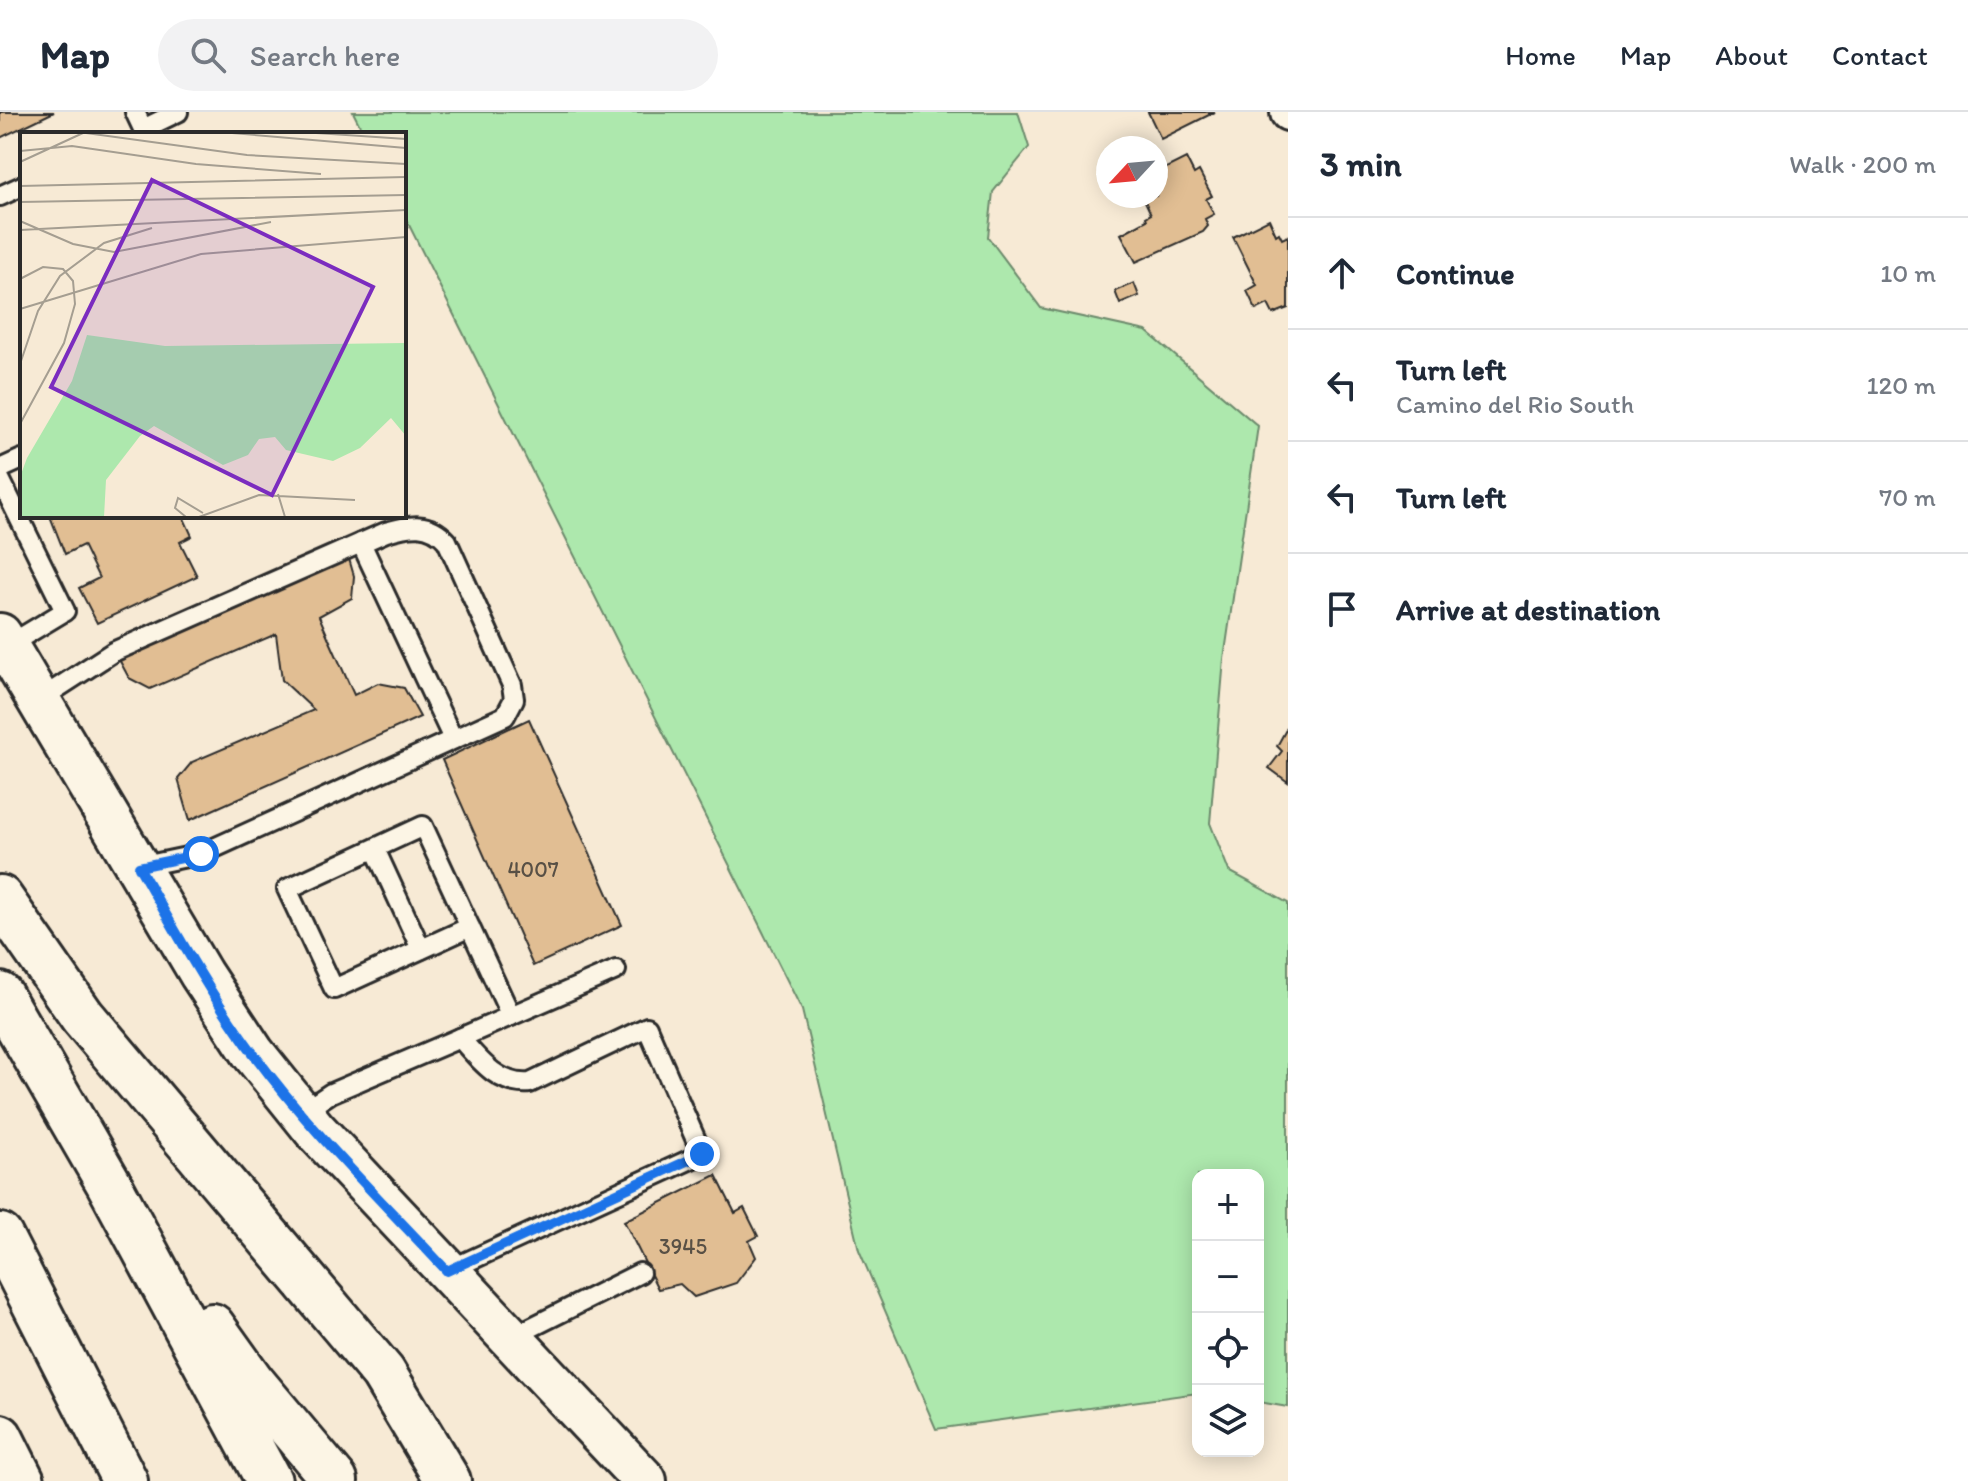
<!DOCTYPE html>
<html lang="en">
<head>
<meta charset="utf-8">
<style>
	:root { --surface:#fff; --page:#f2f2f3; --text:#1f2937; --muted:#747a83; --line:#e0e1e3 }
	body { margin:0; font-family:Itim,sans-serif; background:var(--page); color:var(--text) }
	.controls { position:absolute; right:24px; bottom:24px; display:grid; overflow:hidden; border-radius:16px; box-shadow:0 4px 20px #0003 }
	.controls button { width:72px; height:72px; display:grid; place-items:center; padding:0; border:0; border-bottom:2px solid var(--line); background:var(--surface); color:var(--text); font:40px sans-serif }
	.compass { position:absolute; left:1096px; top:24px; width:72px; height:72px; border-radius:50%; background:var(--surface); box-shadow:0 4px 20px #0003; rotate:244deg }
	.stop { position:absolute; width:24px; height:24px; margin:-18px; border:6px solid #1a73e8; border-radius:50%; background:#fff }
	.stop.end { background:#1a73e8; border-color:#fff; box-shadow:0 2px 8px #0008 }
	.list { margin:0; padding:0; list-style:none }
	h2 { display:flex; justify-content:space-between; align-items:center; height:104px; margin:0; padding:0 32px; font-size:34px }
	h2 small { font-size:26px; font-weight:400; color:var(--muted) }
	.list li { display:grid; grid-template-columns:52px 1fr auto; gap:24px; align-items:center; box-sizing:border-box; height:112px; padding:0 32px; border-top:2px solid var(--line) }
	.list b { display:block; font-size:30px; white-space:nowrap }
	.list p { margin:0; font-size:26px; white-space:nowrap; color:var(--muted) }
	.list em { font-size:26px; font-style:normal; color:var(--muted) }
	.icon { flex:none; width:44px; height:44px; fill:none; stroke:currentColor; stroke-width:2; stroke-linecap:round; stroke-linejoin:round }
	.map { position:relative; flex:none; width:1288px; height:1369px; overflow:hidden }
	header { display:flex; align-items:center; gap:48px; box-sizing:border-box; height:112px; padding:0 40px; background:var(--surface); border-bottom:2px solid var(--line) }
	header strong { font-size:38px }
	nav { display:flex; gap:44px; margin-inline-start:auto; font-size:28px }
	.search { width:560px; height:72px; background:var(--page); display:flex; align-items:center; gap:20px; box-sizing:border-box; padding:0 28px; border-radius:44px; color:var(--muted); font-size:30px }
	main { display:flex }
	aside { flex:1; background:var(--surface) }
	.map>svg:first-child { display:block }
</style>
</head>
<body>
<header>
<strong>Map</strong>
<div class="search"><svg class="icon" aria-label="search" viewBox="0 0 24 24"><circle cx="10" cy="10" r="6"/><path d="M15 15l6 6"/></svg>Search here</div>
<nav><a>Home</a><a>Map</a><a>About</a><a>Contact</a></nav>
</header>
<main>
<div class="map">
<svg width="1288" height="1369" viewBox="0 0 1288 1369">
	<rect width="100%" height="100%" fill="#f7ead5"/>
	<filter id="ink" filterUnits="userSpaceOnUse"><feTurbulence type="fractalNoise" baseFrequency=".0125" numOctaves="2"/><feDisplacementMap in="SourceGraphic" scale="16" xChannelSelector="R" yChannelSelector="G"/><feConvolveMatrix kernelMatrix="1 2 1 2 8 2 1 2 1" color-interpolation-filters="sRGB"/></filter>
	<g filter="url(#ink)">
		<polygon fill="#ade8ad" stroke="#6c8a6c" stroke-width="2" points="353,0 1018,0 1029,35 993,80 988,125 1041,196 1146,219 1258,314 1224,547 1210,711 1229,759 1288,791 1288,1295 1258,1290 1258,1063 1198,1063 1198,1281 936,1317 859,1138 802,898 404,103 404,22 364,22"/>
		<g fill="#e1be93" stroke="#2b2b2b" stroke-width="2">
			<polygon points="0,0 54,0 0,26"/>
			<polygon points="1148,0 1215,0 1161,27"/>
			<polygon points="1186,46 1194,62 1199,59 1212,84 1206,87 1214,102 1205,107 1208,114 1203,120 1136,150 1121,122 1147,108 1146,105 1151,102 1143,85 1156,84 1160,76 1156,61"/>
			<polygon points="1269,107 1276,123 1279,121 1282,127 1288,124 1288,196 1273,202 1268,192 1256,198 1247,179 1257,173 1233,125"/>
			<polygon points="1134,171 1139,184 1120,192 1115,179"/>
			<polygon points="50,404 183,404 192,424 180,430 197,464 97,511 79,476 99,466 83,433 65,442"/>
			<polygon points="347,440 354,464 352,486 319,504 329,527 354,583 378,571 404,576 420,605 190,708 178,667 192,650 314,598 282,568 276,522 150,577 129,566 115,540"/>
			<polygon points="529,607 622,813 533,854 442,648"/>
			<polygon points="1288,614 1288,670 1269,656 1282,639 1277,634"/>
			<polygon points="716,1063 735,1101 744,1096 758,1124 749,1129 756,1145 736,1171 694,1185 680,1172 658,1177 624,1109"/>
		</g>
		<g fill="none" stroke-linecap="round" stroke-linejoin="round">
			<g stroke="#2b2b2b" stroke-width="24">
				<g id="service">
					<polyline points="135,0 143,17 178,0"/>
					<polyline points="0,84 22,74"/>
					<polyline points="0,357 22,347"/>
					<polyline points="0,367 65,499 7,534"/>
					<polyline points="361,431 453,627"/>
					<path d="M 39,588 L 113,540 L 386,420 C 410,413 429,409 447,429 L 512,573 L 514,587 L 505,604 L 201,742 L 139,755"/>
					<polyline points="375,737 421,837"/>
					<polyline points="470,815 334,877 287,777 423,714 511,904"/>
					<polyline points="460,926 616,858"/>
					<path d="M 301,1001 L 331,981 L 460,926 C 479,948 499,974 530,971 L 647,915 L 702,1042 L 447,1159"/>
					<polyline points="510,1226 640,1161"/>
				</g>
			</g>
			<g stroke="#2b2b2b" stroke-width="40">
				<polyline id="minor" points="1288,0 1288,1"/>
			</g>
			<g stroke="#2b2b2b" stroke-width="48">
				<polyline id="tertiary" points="0,523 201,862 253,941 315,1018 645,1369"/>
			</g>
			<g stroke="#2b2b2b" stroke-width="50">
				<g id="motorway">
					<polyline points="0,786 82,904 383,1261 448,1369"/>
					<polyline points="0,883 108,1070 269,1369"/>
					<polyline points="0,1124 125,1369"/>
					<polyline points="212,1214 252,1270 335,1369"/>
					<polyline points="0,1325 22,1369"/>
				</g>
			</g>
			<use href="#service" stroke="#fcf5e5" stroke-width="18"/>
			<use href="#minor" stroke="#fcf5e5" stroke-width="34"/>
			<use href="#tertiary" stroke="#fcf5e5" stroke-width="42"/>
			<use href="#motorway" stroke="#fcf5e5" stroke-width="44"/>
		</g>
	</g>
	<g fill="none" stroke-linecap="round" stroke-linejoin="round" filter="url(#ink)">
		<path stroke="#1a73e8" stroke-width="10" d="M 201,742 L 139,755 C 175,818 210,883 253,941 C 311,1020 381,1088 447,1159 L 702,1042"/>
	</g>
	<g text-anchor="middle" stroke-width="6" stroke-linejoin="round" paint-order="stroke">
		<g font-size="22" fill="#585045">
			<text x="533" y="765">4007</text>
			<text x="683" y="1142">3945</text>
		</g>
	</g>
	<g transform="translate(20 20)">
		<rect width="386" height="386" fill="#f7ead5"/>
		<path d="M 67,203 L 145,214 L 386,211 L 386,304 L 371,286 L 340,316 L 313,329 L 266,318 L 255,305 L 239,307 L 228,323 L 203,333 L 134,294 L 120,304 L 86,348 L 84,385 L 0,385 L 0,345 L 7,326 L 52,249 Z" fill="#ade8ad"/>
		<path fill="none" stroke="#a59e91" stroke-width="2" d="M 66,1 L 227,23 L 386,32M 212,1 L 386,16M 296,1 L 386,7M 0,19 L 52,14 L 176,32 L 301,42M 0,30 L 63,1M 0,54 L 386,45M 0,70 L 386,63M 0,89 L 53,112 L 94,120 L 251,90M 0,98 L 386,78M 0,147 L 23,135 L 43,137 L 53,149 L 55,172 L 44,211 L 0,292M 0,177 L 181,122 L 386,105M 0,232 L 18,179 L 40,144 L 84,111 L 132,96M 258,362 L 265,385M 166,385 L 155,376 L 158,366 L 183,381M 179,385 L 239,363 L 335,368"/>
		<path fill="#7b2cbf" fill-opacity="0.15" stroke="#7b2cbf" stroke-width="4" d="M 132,48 L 353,155 L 252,363 L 31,255 Z"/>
		<rect width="386" height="386" fill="none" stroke="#2b2b2b" stroke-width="4"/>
	</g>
</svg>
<div class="controls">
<button>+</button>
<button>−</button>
<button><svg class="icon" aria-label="locate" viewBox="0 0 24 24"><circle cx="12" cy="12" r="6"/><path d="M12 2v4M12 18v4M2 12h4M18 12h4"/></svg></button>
<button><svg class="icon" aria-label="layers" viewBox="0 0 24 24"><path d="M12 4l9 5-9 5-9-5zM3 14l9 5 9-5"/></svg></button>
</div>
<svg class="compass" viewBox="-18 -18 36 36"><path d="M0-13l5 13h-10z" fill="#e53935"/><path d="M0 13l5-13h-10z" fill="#747a83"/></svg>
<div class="stop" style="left:201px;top:742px"></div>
<div class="stop end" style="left:702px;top:1042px"></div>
</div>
<aside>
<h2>3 min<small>Walk · 200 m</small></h2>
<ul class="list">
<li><svg class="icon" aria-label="ahead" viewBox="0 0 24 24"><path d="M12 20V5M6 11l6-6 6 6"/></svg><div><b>Continue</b></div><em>10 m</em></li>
<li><svg class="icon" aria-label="left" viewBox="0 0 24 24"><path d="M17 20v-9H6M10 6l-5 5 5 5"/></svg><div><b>Turn left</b><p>Camino del Rio South</p></div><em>120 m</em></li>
<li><svg class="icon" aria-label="left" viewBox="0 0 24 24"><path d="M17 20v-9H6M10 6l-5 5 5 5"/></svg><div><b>Turn left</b></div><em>70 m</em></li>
<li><svg class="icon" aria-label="arrive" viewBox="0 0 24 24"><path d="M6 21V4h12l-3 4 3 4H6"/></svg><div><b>Arrive at destination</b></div></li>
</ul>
</aside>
</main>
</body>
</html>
